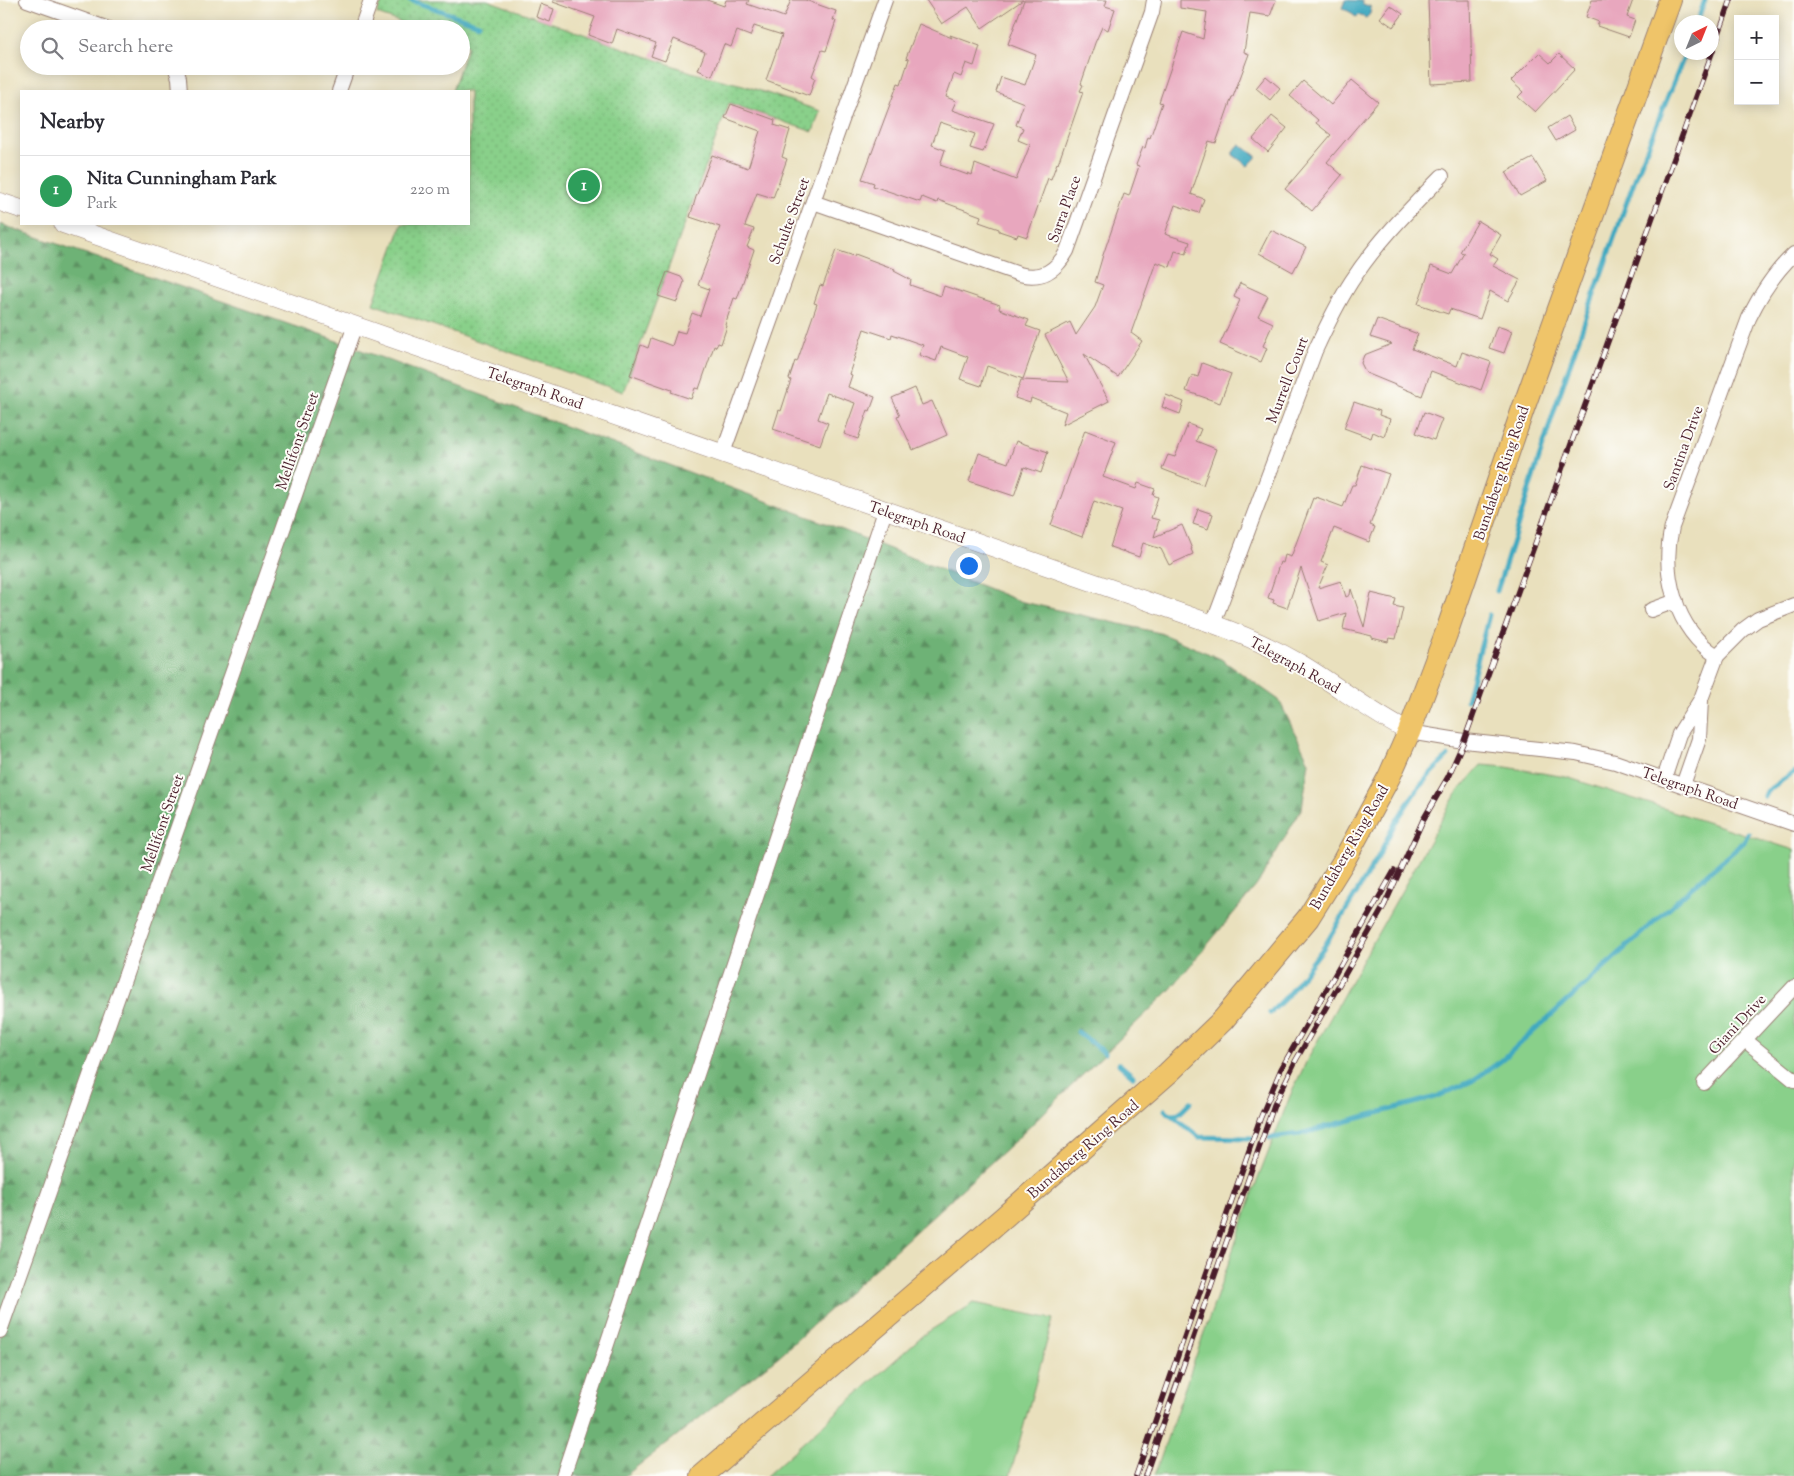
<!DOCTYPE html>
<html lang="en">
<head>
<meta charset="utf-8">
<style>
	:root { --surface:#fff; --page:#f2f2f3; --text:#2b2b33; --muted:#7c7c81; --line:#e1e1e2; --accent:#b5179e }
	body { margin:0; font-family:"Sorts Mill Goudy",serif; background:var(--page); color:var(--text) }
	.controls { position:absolute; right:15px; top:15px; display:grid; overflow:hidden; border-radius:0px; box-shadow:0 2px 12px #0003 }
	.controls button { width:45px; height:45px; display:grid; place-items:center; padding:0; border:0; border-bottom:1px solid var(--line); background:var(--surface); color:var(--text); font:25px sans-serif }
	.compass { position:absolute; left:1674px; top:15px; width:45px; height:45px; border-radius:50%; background:var(--surface); box-shadow:0 2px 12px #0003; rotate:43deg }
	.you { position:absolute; left:968px; top:565px; width:18px; height:18px; margin:-12px; border:4px solid #fff; border-radius:50%; background:#1a73e8; box-shadow:0 0 0 8px #1a73e833 }
	.badge { display:grid; place-items:center; width:32px; height:32px; border-radius:50%; background:var(--accent); color:#fff; font-size:16px; font-weight:700 }
	.pin { position:absolute; translate:-50% -50%; border:2px solid #fff; box-shadow:0 1px 5px #0006 }
	.list { margin:0; padding:0; list-style:none }
	h2 { display:flex; justify-content:space-between; align-items:center; height:65px; margin:0; padding:0 20px; font-size:21px }
	h2 small { font-size:16px; font-weight:400; color:var(--muted) }
	.list li { display:grid; grid-template-columns:32px 1fr auto; gap:15px; align-items:center; box-sizing:border-box; height:70px; padding:0 20px; border-top:1px solid var(--line) }
	.list b { display:block; font-size:19px; white-space:nowrap }
	.list p { margin:0; font-size:16px; white-space:nowrap; color:var(--muted) }
	.list em { font-size:16px; font-style:normal; color:var(--muted) }
	.icon { flex:none; width:28px; height:28px; fill:none; stroke:currentColor; stroke-width:2; stroke-linecap:round; stroke-linejoin:round }
	.map { position:relative; flex:none; width:1794px; height:1476px; overflow:hidden }
	.search { position:absolute; background:var(--surface); box-shadow:0 2px 12px #0003; left:20px; top:20px; width:450px; height:55px; display:flex; align-items:center; gap:12px; box-sizing:border-box; padding:0 18px; border-radius:28px; color:var(--muted); font-size:19px }
	.panel { position:absolute; background:var(--surface); box-shadow:0 2px 12px #0003; left:20px; top:90px; width:450px; height:135px; border-radius:0px }
	.map>svg:first-child { display:block }
</style>
</head>
<body>
<div class="map">
<svg width="1794" height="1476" viewBox="0 0 1794 1476">
	<defs>
		<pattern id="forest-firs" width="22" height="20" patternUnits="userSpaceOnUse" patternTransform="scale(1.25)"><rect width="22" height="20" fill="#6eb276"/><path d="M5 1l3.5 6h-7zM16 11l3.5 6h-7z" fill="#5c9061"/></pattern>
		<pattern id="park-dots" width="8" height="8" patternUnits="userSpaceOnUse" patternTransform="scale(1.25)"><rect width="8" height="8" fill="#89d08a"/><path d="M2 2h.1M6 6h.1" fill="none" stroke="#78b277" stroke-width="1.8" stroke-linecap="round"/></pattern>
	</defs>
	<rect width="100%" height="100%" fill="#fdfcf7"/>
	<filter id="ink" filterUnits="userSpaceOnUse"><feTurbulence type="fractalNoise" baseFrequency=".02" numOctaves="2"/><feDisplacementMap in="SourceGraphic" scale="10" xChannelSelector="R" yChannelSelector="G"/><feConvolveMatrix kernelMatrix="1 2 1 2 8 2 1 2 1" color-interpolation-filters="sRGB"/></filter>
	<filter id="wash" filterUnits="userSpaceOnUse"><feTurbulence type="fractalNoise" baseFrequency=".0096" numOctaves="4" result="noise"/><feDisplacementMap in="SourceGraphic" scale="20" xChannelSelector="R" yChannelSelector="G"/><feGaussianBlur stdDeviation="1.12" result="paint"/><feColorMatrix in="noise" values="0 0 0 0 0 0 0 0 0 0 0 0 0 0 0 0 0 1.4 0 .05"/><feComposite in="paint" operator="in"/></filter>
	<g filter="url(#wash)">
		<rect width="100%" height="100%" fill="#e9e0bd"/>
		<g fill="#89d08a" stroke="#6a785a">
			<polygon points="1481,765 1506,767 1566,777 1794,850 1794,1476 1154,1476 1256,1184 1290,1096 1309,1056 1456,794"/>
			<polygon points="974,1303 1053,1319 1010,1476 766,1476 923,1335"/>
		</g>
		<polygon fill="url(#forest-firs)" stroke="#5c6850" points="0,224 337,341 828,524 1019,601 1160,633 1221,659 1279,700 1309,762 1302,808 1257,885 1169,991 1019,1137 779,1356 625,1476 0,1476"/>
		<polygon fill="url(#park-dots)" stroke="#6a785a" points="382,0 487,0 694,73 743,85 820,111 813,132 729,103 623,392 373,304 402,224 469,224 469,91 452,91 468,45 461,43 461,29 420,29 377,14"/>
		<g fill="#40a9c0" stroke="#456476">
			<path d="M 1345,0 L 1362,1 L 1362,4 L 1370,6 C 1371,12 1371,14 1366,18 L 1358,15 L 1356,17 L 1353,15 L 1352,13 L 1342,8 Z"/>
			<polygon points="1239,145 1241,145 1256,156 1256,158 1248,166 1233,155 1233,152"/>
		</g>
		<g fill="none" stroke-linecap="round" stroke-linejoin="round">
			<g stroke="#40a9c0" stroke-width="5">
				<polyline points="410,0 479,24"/>
				<polyline points="1697,22 1705,0"/>
				<polyline points="1497,591 1555,408 1590,306 1636,176 1686,52"/>
				<polyline points="1467,700 1489,615"/>
				<polyline points="1764,796 1771,788 1794,772"/>
				<polyline points="1270,1013 1286,997 1324,947 1378,857 1395,823 1416,791 1432,772 1448,756"/>
				<polyline points="1078,1032 1105,1053"/>
				<polyline points="1119,1064 1133,1076"/>
				<polyline points="1165,1110 1199,1137 1253,1138"/>
				<polyline points="1173,1115 1179,1114 1191,1102"/>
				<polyline points="1270,1138 1300,1134 1436,1097 1472,1081 1501,1061 1691,888 1744,842 1748,833"/>
			</g>
		</g>
		<g id="blocks">
			<g fill="#e8a7be">
				<polygon points="553,0 707,0 724,6 726,0 749,0 747,4 784,17 791,0 805,0 836,11 833,20 836,21 826,51 822,50 812,76 815,78 809,96 766,80 782,35 754,26 750,36 737,31 731,47 724,44 712,76 698,70 705,52 674,39 665,61 651,56 656,43 617,29 612,44 588,35 595,17 553,2"/>
				<polygon points="926,0 1023,0 982,28 968,7 942,24"/>
				<polygon points="1024,0 1107,0 1105,6 1115,9 1108,30 1102,27 1095,43 1081,84 1083,85 1080,91 1083,92 1058,164 1057,163 1051,179 1048,178 1027,237 1018,234 1017,237 999,231 999,229 979,222 981,216 938,200 937,203 922,197 920,202 873,186 874,183 862,179 898,83 901,84 909,59 906,58 919,24 952,38 950,35 980,46 974,66 966,63 961,77 954,74 946,97 956,101 952,110 994,124 983,152 970,148 975,134 940,122 932,145 945,150 940,165 968,175 968,173 972,175 975,164 1016,180 1030,145 1018,140 1023,128 1016,125 1024,103 996,92 1001,77 1025,85 1036,55 1008,44"/>
				<polygon points="1180,0 1276,0 1270,16 1250,13 1244,52 1249,54 1233,97 1232,97 1216,143 1209,141 1191,194 1204,199 1199,213 1175,205 1165,234 1190,242 1186,254 1175,251 1170,267 1156,262 1131,333 1142,341 1118,377 1084,354 1109,401 1062,425 1066,412 1031,398 1030,403 1015,398 1021,380 1069,382 1045,335 1070,322 1076,335 1095,307 1103,285 1095,282 1103,255 1124,194 1129,196 1139,166 1136,165 1143,147 1145,148 1148,137 1150,138 1162,103 1159,102 1183,32 1203,39 1207,12 1180,8"/>
				<polygon points="1428,0 1470,0 1472,82 1431,84"/>
				<polygon points="1592,0 1633,0 1627,17 1635,20 1629,37 1597,26 1599,22 1586,17"/>
				<polygon points="540,4 554,9 550,22 536,17"/>
				<polygon points="1390,5 1403,14 1393,27 1380,18"/>
				<polygon points="1539,53 1550,63 1559,54 1575,69 1535,112 1518,97 1523,92 1511,81"/>
				<polygon points="1266,76 1280,88 1270,100 1256,88"/>
				<polygon points="1352,80 1378,102 1327,162 1342,175 1312,211 1285,189 1331,135 1316,123 1318,120 1290,96 1303,81 1331,105"/>
				<polygon points="731,104 775,120 774,125 790,130 782,157 787,159 773,198 757,193 745,226 754,229 747,247 754,250 737,299 734,298 725,325 727,326 721,344 718,343 716,347 714,346 699,389 695,388 691,399 671,392 672,390 630,375 641,345 648,348 651,338 672,346 677,331 685,333 692,313 700,316 709,289 698,285 720,227 690,217 696,197 712,155 748,168 760,131 725,118"/>
				<polygon points="1272,116 1287,128 1268,152 1253,139"/>
				<polygon points="1567,116 1575,130 1556,141 1548,128"/>
				<polygon points="1533,158 1547,181 1520,196 1506,172"/>
				<polygon points="1478,221 1501,235 1490,254 1498,259 1493,266 1520,280 1508,301 1490,291 1480,319 1450,309 1448,314 1418,304 1431,266 1452,274 1464,253 1460,252"/>
				<polygon points="1271,230 1306,247 1293,272 1259,253"/>
				<polygon points="836,250 854,256 855,254 895,269 894,271 911,280 910,285 941,296 944,286 1000,305 999,309 1029,320 1026,326 1040,331 1023,379 987,366 981,386 960,379 968,357 941,347 936,361 919,355 923,345 892,334 891,338 864,329 849,374 852,375 848,387 875,397 870,411 868,410 858,439 844,434 855,403 827,393 818,419 828,423 820,445 773,429 779,410 781,411 791,380 789,379 795,361 797,362 817,304 814,303 820,285 823,286"/>
				<polygon points="667,272 681,277 684,282 677,302 658,296"/>
				<polygon points="1240,283 1268,296 1258,316 1273,323 1263,346 1267,348 1261,362 1220,344 1240,300 1234,297"/>
				<polygon points="1377,319 1418,334 1412,349 1457,366 1462,352 1491,362 1481,390 1431,371 1422,396 1366,373 1361,363 1364,355 1392,344 1370,337"/>
				<polygon points="1497,326 1512,331 1504,353 1489,348"/>
				<polygon points="1202,363 1231,374 1220,403 1186,391 1192,375 1198,377"/>
				<polygon points="915,388 922,405 932,401 947,435 913,450 897,416 900,415 892,398"/>
				<polygon points="1166,395 1184,402 1180,414 1162,407"/>
				<polygon points="1354,402 1380,411 1379,415 1390,419 1384,437 1373,432 1371,438 1344,428"/>
				<polygon points="1424,412 1442,419 1434,440 1416,433"/>
				<polygon points="1188,424 1201,429 1196,441 1216,449 1203,485 1162,469 1168,455 1175,457"/>
				<polygon points="1085,430 1116,442 1103,477 1136,489 1138,483 1155,489 1153,495 1158,497 1151,518 1159,520 1154,537 1182,525 1192,549 1191,549 1193,554 1169,565 1161,549 1143,543 1139,557 1110,547 1122,511 1094,501 1082,537 1051,525"/>
				<polygon points="1016,441 1048,452 1041,473 1024,467 1014,496 969,481 979,453 1008,463"/>
				<polygon points="1362,465 1389,474 1370,525 1375,527 1369,542 1334,528 1321,562 1328,565 1318,588 1341,581 1346,597 1350,595 1351,589 1364,627 1371,593 1396,599 1394,606 1403,608 1396,639 1389,638 1388,642 1372,638 1372,636 1343,629 1346,613 1319,621 1301,568 1287,608 1273,603 1274,600 1268,598 1280,562 1283,563 1285,555 1291,557 1313,498 1315,499 1316,497 1343,507 1352,485 1355,485"/>
				<polygon points="1198,509 1213,514 1208,529 1193,524"/>
			</g>
		</g>
	</g>
	<g filter="url(#ink)">
		<use href="#blocks" fill-opacity="0" stroke="#9a8074" stroke-width="1"/>
		<g fill="none" stroke-linecap="round" stroke-linejoin="round">
			<g stroke="#9a8074" stroke-width="16">
				<g id="minor">
					<polyline points="27,0 109,29"/>
					<polyline points="361,29 371,0"/>
					<polyline points="175,66 179,78 180,91"/>
					<polyline points="339,91 348,66"/>
					<path d="M 813,202 L 1019,274 C 1042,280 1056,271 1067,251 L 1152,12 L 1154,0"/>
					<polyline points="723,453 885,0"/>
					<polyline points="1651,610 1676,601"/>
					<path d="M 1213,624 L 1315,351 C 1326,327 1337,304 1351,282 C 1376,243 1410,209 1442,176"/>
					<path d="M 1717,656 C 1675,629 1661,573 1672,527 L 1749,318 C 1761,293 1774,273 1794,254"/>
					<polyline points="1409,732 1464,741 1576,753 1615,762 1794,824"/>
					<polyline points="1664,779 1679,734 1701,699 1717,656 1743,630 1758,619 1794,605"/>
					<polyline points="1683,785 1699,739 1701,700"/>
					<polyline points="1745,1040 1794,1080"/>
					<polyline points="1704,1083 1794,987"/>
					<polyline points="0,1331 355,325"/>
					<polyline points="563,1476 885,511"/>
				</g>
			</g>
			<g stroke="#9a8074" stroke-width="19">
				<g id="tertiary">
					<polyline points="0,202 21,209"/>
					<path d="M 63,224 L 1213,624 C 1244,635 1274,648 1303,665 C 1339,687 1372,713 1409,732"/>
				</g>
			</g>
			<g stroke="#9a8074" stroke-width="24">
				<polyline id="primary" points="702,1476 1003,1218 1168,1073 1223,1020 1308,918 1343,862 1389,777 1409,732 1446,634 1523,409 1670,0"/>
			</g>
			<use href="#minor" stroke="#fff" stroke-width="14"/>
			<use href="#tertiary" stroke="#fff" stroke-width="18"/>
			<use href="#primary" stroke="#efc469" stroke-width="22"/>
			<g stroke="#4a1f2b" stroke-width="5.5">
				<g id="rail">
					<polyline points="1136,1476 1260,1119 1281,1069 1394,871"/>
					<polyline points="1145,1476 1274,1105 1296,1060 1384,906 1423,820 1448,777 1464,741 1731,0"/>
				</g>
			</g>
			<use href="#rail" stroke="#fdfcf7" stroke-width="4" stroke-dasharray="11" stroke-linecap="butt"/>
		</g>
	</g>
	<g text-anchor="middle" stroke-width="4" stroke-linejoin="round" paint-order="stroke">
		<g font-size="15" fill="#4a1f2b" stroke="#fdfcf7">
			<text transform="translate(1064 209) rotate(-70)" y="5">Sarra Place</text>
			<text transform="translate(789 221) rotate(-70)" y="5">Schulte Street</text>
			<text transform="translate(1287 380) rotate(-69)" y="5">Murrell Court</text>
			<text transform="translate(535 388) rotate(19)" y="5">Telegraph Road</text>
			<text transform="translate(297 441) rotate(-71)" y="5">Mellifont Street</text>
			<text transform="translate(1683 448) rotate(-70)" y="5">Santina Drive</text>
			<text transform="translate(1501 473) rotate(-71)" y="5">Bundaberg Ring Road</text>
			<text transform="translate(917 522) rotate(19)" y="5">Telegraph Road</text>
			<text transform="translate(1295 665) rotate(29)" y="5">Telegraph Road</text>
			<text transform="translate(1690 788) rotate(19)" y="5">Telegraph Road</text>
			<text transform="translate(162 823) rotate(-71)" y="5">Mellifont Street</text>
			<text transform="translate(1349 847) rotate(-60)" y="5">Bundaberg Ring Road</text>
			<text transform="translate(1737 1024) rotate(-47)" y="5">Giani Drive</text>
			<text transform="translate(1083 1149) rotate(-41)" y="5">Bundaberg Ring Road</text>
		</g>
	</g>
</svg>
<div class="controls">
<button>+</button>
<button>−</button>
</div>
<svg class="compass" viewBox="-18 -18 36 36"><path d="M0-13l5 13h-10z" fill="#e53935"/><path d="M0 13l5-13h-10z" fill="#7c7c81"/></svg>
<div class="you"></div>
<div class="pin badge" style="left:584px;top:186px;background:#2e9e5b">1</div>
<div class="search"><svg class="icon" aria-label="search" viewBox="0 0 24 24"><circle cx="10" cy="10" r="6"/><path d="M15 15l6 6"/></svg>Search here</div>
<section class="panel">
<h2>Nearby<small></small></h2>
<ul class="list">
<li><span class="badge" style="background:#2e9e5b">1</span><div><b>Nita Cunningham Park</b><p>Park</p></div><em>220 m</em></li>
</ul>
</section>
</div>
</body>
</html>
